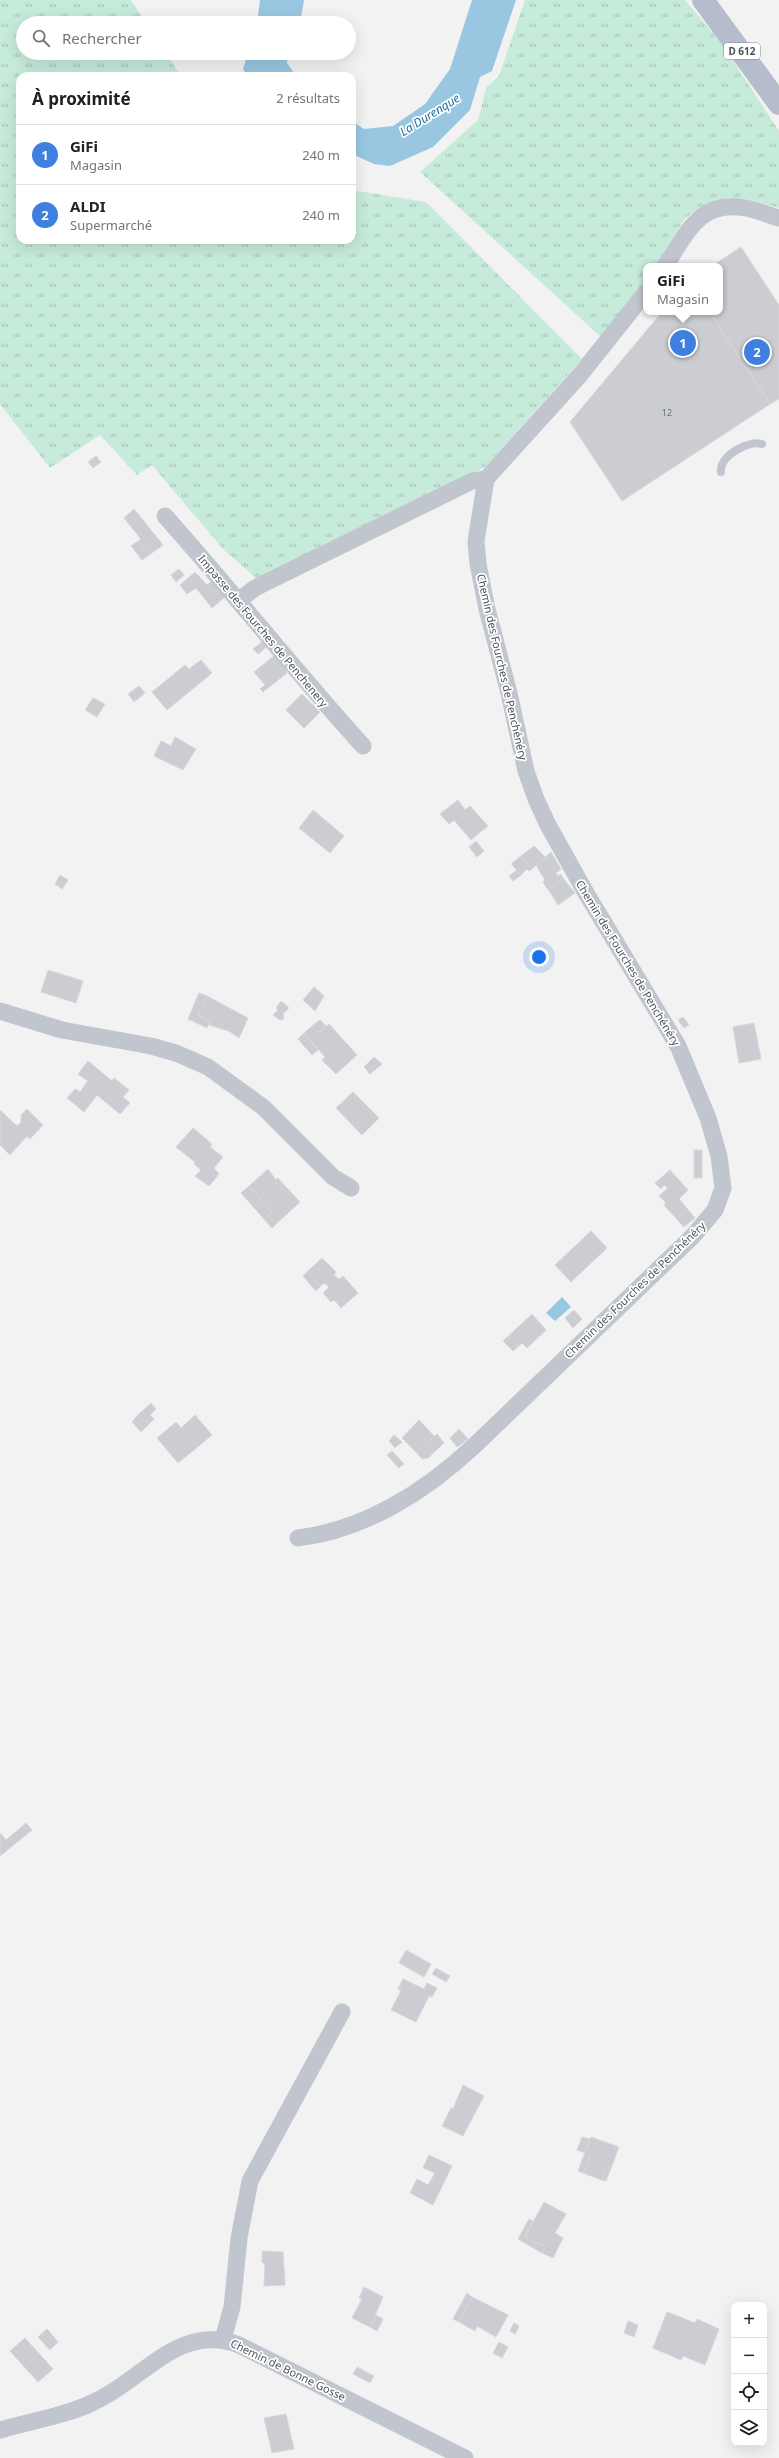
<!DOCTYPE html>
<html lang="fr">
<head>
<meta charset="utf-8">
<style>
	:root { --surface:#fff; --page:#f6f6f6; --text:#202124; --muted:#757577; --line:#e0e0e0; --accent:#1a73e8 }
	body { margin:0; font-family:"Noto Sans",sans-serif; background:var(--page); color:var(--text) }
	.controls { position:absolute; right:12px; bottom:12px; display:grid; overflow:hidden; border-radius:8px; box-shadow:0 4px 16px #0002 }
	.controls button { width:36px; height:36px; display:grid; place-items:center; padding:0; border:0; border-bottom:1px solid var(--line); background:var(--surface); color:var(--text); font:20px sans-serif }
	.you { position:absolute; left:539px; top:957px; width:14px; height:14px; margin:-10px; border:3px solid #fff; border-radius:50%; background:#1a73e8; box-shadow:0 0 0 6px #1a73e833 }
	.badge { display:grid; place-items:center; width:26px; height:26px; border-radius:50%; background:var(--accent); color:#fff; font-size:13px; font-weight:700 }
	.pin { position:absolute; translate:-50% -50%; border:2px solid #fff; box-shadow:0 1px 4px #0006 }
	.popup { position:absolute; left:643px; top:263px; width:80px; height:52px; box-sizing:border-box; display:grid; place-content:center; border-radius:8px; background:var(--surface); filter:drop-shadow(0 1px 3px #0005); font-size:13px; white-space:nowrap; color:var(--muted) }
	.popup b { font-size:15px; color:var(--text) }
	.popup::after { content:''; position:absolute; left:50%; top:100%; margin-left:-8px; border:8px solid transparent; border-top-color:var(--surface) }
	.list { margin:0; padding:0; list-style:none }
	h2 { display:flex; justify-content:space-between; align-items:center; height:52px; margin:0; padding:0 16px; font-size:17px }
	h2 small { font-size:13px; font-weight:400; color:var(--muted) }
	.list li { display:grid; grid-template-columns:26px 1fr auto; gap:12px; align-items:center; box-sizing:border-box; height:60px; padding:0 16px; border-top:1px solid var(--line) }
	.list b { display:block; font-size:15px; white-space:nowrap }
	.list p { margin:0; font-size:13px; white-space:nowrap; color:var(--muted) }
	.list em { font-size:13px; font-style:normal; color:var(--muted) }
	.icon { flex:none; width:22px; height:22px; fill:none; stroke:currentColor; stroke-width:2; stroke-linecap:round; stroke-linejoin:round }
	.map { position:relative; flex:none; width:779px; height:2458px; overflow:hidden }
	.search { position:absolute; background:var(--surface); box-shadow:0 4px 16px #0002; left:16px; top:16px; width:340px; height:44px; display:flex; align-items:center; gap:10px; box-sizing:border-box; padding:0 14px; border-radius:22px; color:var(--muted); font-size:15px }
	.panel { position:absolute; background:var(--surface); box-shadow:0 4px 16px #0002; left:16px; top:72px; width:340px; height:172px; border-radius:12px }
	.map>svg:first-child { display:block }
</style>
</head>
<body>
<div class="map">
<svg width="779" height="2458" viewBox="0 0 779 2458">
	<defs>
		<pattern id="grass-tufts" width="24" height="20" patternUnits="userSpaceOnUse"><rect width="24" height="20" fill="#c6ebda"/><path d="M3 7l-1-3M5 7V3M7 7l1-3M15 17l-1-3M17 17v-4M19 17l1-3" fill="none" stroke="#a3c1b4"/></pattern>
	</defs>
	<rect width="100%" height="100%" fill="#f3f2f2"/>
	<g fill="url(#grass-tufts)">
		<polygon points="0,0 131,0 146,23 23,23 23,53 166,53 181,76 20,76 20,240 352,240 352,190 426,202 582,359 485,467 257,579 223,549 152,465 137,475 100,435 50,468 0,404"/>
		<path d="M 525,0 L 685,0 L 723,45 L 779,131 L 779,208 C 744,197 717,190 687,217 C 677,227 665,253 655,266 L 646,266 L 646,279 L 602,338 L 420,172 L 478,120 L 486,88 L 499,76 Z"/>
	</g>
	<g fill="#99c7e2">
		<polygon points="260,0 304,0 300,23 257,23"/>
		<polygon points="472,0 516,0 492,71 480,77 470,110 433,147 390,166 374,164 352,154 352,121 364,129 393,126 425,104 450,69"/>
		<polygon points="248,53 288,53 287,63 296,76 247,76 243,69"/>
		<polygon points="562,1297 571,1307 555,1321 546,1313"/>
	</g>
	<g fill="#cccdd3" stroke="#d6d7dc">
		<polygon points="741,247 779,305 779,399 770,404 709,312 720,312 720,266 712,266"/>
		<polygon points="662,312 709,312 770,404 622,501 570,422"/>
		<polygon points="96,456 101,462 93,468 88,462"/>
		<polygon points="134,509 163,545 149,555 138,541 141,539 124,518"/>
		<polygon points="138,541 149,555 142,560 131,546"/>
		<polygon points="179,569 184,575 176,582 171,575"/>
		<polygon points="195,572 207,585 212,581 225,597 212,608 196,588 187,594 180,585"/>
		<polygon points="263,641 268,646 258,654 253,649"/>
		<polygon points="275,655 287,668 285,670 287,673 263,692 260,689 265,685 254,672"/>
		<polygon points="201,660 212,673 167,710 152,692 185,665 189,669"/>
		<polygon points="139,686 145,693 134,702 128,694"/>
		<polygon points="302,694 320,712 304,728 286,710"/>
		<polygon points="93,698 105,704 97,717 85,710"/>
		<polygon points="175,737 196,749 183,770 154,756 161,741 171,746"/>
		<polygon points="458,800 465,810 470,806 488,826 471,840 454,820 449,824 440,814"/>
		<polygon points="313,810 344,836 330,853 299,828"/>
		<polygon points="476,841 484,851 477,857 469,847"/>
		<polygon points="534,846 545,857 532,869 521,856"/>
		<polygon points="551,852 561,869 556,873 558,876 561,874 563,878 548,890 543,882 545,880 536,865"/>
		<polygon points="521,856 532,869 529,871 527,869 521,875 511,864"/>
		<polygon points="517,870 521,875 513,881 509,876"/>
		<polygon points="60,875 68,880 62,889 55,884"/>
		<polygon points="563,878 575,893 558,905 548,889"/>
		<polygon points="48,970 83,981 76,1003 41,992"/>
		<polygon points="314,987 324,996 315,1011 303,1000"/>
		<polygon points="199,993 207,996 198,1015 210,1022 207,1028 188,1019"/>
		<polygon points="207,996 248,1018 239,1038 229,1031 209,1025 210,1022 198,1015"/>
		<polygon points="281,1001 289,1008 283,1014 284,1019 280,1020 273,1015 278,1010 276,1008"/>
		<polygon points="683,1017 689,1025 684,1028 678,1020"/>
		<polygon points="320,1020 326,1026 318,1033 312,1026"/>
		<polygon points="754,1023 761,1059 739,1063 733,1027"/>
		<polygon points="329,1024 357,1055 336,1074 322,1060 325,1057 304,1033 312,1026 318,1033"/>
		<polygon points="304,1033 318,1050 312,1055 298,1039"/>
		<polygon points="374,1057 382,1064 370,1074 364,1067"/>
		<polygon points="88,1061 112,1081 114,1078 129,1090 123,1097 130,1103 120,1114 97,1095 84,1112 67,1098 75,1089 80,1092 88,1081 78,1074"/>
		<polygon points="353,1092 379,1118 362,1135 336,1108"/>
		<polygon points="27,1109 43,1125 30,1139 27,1136 10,1155 0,1145 0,1110 17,1126 21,1122 21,1115"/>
		<polygon points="193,1128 212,1144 210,1147 223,1157 214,1168 219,1174 209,1186 195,1176 201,1170 194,1164 195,1162 176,1147"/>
		<rect x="694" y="1150" width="8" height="28"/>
		<polygon points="268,1169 283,1190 286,1187 300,1202 276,1224 267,1215 272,1212 249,1186"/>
		<polygon points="670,1170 688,1190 679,1199 695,1218 684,1227 664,1205 666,1203 659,1196 668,1188 664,1185 661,1189 655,1183"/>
		<polygon points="278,1178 286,1187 283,1190 274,1181"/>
		<polygon points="249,1186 272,1212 267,1215 276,1224 272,1228 241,1193"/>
		<polygon points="591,1231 607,1248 571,1282 555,1265"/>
		<polygon points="322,1258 336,1272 334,1275 339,1279 343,1276 358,1293 341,1308 334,1300 331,1302 323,1293 329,1287 324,1283 321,1286 307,1272"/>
		<polygon points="307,1272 321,1286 316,1291 303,1276"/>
		<polygon points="574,1310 582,1319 573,1328 565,1318"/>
		<polygon points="532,1314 546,1330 527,1348 522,1343 513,1351 503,1341"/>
		<polygon points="151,1403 156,1409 150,1415 154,1419 149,1424 137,1416"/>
		<polygon points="195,1415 212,1435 178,1463 157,1438 176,1422 181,1428"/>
		<polygon points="137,1416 149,1424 144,1429 134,1420"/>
		<polygon points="134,1420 144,1429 141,1432 132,1422"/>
		<polygon points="419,1420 435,1437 417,1453 402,1438"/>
		<polygon points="459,1429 468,1439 457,1447 450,1438"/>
		<polygon points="437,1434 444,1443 428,1458 422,1459 417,1453"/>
		<polygon points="394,1435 402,1442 395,1448 389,1441"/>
		<polygon points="392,1451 404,1464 399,1468 387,1455"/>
		<polygon points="26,1823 32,1830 0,1856 0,1833 6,1840"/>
		<polygon points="406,1950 431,1964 424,1977 399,1963"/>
		<polygon points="436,1968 450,1976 446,1982 432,1974"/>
		<polygon points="403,1979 424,1989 427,1983 437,1988 432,1997 429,1996 416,2022 391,2010 401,1991 398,1989"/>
		<polygon points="463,2085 484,2096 463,2136 442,2126 451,2108 453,2109"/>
		<polygon points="582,2137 590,2139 585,2153 577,2150"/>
		<polygon points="591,2137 619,2147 611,2168 607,2166 602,2180 583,2173 590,2157 584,2155"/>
		<polygon points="429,2155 452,2166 433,2205 410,2193 417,2179 428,2185 435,2173 423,2168"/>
		<polygon points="584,2155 590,2157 583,2173 578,2171"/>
		<polygon points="607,2166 611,2168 606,2181 602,2180"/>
		<polygon points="544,2202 566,2214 555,2233 563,2238 553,2258 542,2253 545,2247 525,2237"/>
		<polygon points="529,2219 533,2221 525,2237 545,2247 542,2253 518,2239"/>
		<polygon points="262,2251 283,2252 285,2285 264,2286 265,2263 262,2263"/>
		<polygon points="364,2287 383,2297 370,2327 352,2318 362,2299 359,2298"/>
		<polygon points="467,2293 472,2297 459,2322 453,2319"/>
		<polygon points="472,2297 508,2315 496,2337 477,2326 475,2331 459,2322"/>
		<polygon points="667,2312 695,2323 697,2319 719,2329 705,2365 683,2356 681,2360 653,2348"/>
		<polygon points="376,2315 383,2319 377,2331 370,2327"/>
		<polygon points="628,2321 638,2325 634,2337 624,2333"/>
		<polygon points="514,2323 519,2326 515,2334 510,2331"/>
		<polygon points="47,2329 58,2342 50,2350 38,2337"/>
		<polygon points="25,2338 53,2369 38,2382 10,2351"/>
		<polygon points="499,2342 508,2347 502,2358 493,2353"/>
		<polygon points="357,2367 374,2376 370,2383 353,2374"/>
		<polygon points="286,2414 294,2449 272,2453 264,2418"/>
	</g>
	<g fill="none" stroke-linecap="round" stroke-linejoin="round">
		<path stroke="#c1c6ce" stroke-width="8" d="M 721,472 C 719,456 748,440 762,444"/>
		<g stroke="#c1c6ce" stroke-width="17">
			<path d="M 665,266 C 687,234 699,199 746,208 C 757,210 768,215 779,218"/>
			<path d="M 165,516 C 232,591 295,671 363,746"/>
			<polyline points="238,601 255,588 472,481 486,479"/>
			<polyline points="0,1011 62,1030 151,1046 176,1053 208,1067 263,1107 333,1177 351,1188"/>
			<path d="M 298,1538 C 364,1530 425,1492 474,1446 L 693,1236 L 715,1210 L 723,1188 L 719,1156 L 708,1118 L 678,1046 L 586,893 L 548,825 L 536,799 L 526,771 L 509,693 L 487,609 L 478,564 L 476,541 L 486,479 L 580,375 L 646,292"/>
			<polyline points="223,2339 232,2307 239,2238 250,2181 342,2012"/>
			<path d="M 0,2430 C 31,2421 65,2416 94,2402 C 143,2380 179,2322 239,2345 L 465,2458"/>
		</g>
		<polyline stroke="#b5bdcc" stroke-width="22" points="703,0 779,104"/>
	</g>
	<g text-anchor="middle" stroke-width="3.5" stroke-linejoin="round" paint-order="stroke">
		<g font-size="9" fill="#6b717a">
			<text x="667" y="416">12</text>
		</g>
		<rect fill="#fff" stroke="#81868e" stroke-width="1" x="724" y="43" width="36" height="16" rx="3"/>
		<g font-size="10" font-weight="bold" fill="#4b525d">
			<text x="742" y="55">D 612</text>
		</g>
		<g font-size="11" fill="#4b525d" stroke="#fff">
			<text transform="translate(263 631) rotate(50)" y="4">Impasse des Fourches de Penchenery</text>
			<text transform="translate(502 667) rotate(77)" y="4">Chemin des Fourches de Penchénéry</text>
			<text transform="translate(628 963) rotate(59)" y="4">Chemin des Fourches de Penchénéry</text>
			<text transform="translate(635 1290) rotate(-44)" y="4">Chemin des Fourches de Penchénéry</text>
			<text transform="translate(288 2370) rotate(26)" y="4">Chemin de Bonne Gosse</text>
		</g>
		<g font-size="12" font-style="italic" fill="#1e6e9d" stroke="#fff">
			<text transform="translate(430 115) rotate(-32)" y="4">La Durenque</text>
		</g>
	</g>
</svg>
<div class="controls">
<button>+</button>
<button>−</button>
<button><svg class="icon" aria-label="locate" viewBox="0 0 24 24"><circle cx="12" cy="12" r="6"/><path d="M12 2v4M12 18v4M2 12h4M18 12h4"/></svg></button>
<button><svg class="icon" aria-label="layers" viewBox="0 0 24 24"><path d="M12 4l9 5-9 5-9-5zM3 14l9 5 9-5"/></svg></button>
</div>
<div class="you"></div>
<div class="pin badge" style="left:683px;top:343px;background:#3f7fe0">1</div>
<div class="popup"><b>GiFi</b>Magasin</div>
<div class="pin badge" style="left:757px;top:352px;background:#3f7fe0">2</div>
<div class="search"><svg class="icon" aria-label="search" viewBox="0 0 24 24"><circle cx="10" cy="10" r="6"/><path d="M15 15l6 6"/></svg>Rechercher</div>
<section class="panel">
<h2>À proximité<small>2 résultats</small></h2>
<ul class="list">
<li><span class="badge" style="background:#3f7fe0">1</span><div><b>GiFi</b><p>Magasin</p></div><em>240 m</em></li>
<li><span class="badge" style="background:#3f7fe0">2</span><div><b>ALDI</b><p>Supermarché</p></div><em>240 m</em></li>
</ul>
</section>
</div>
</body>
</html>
